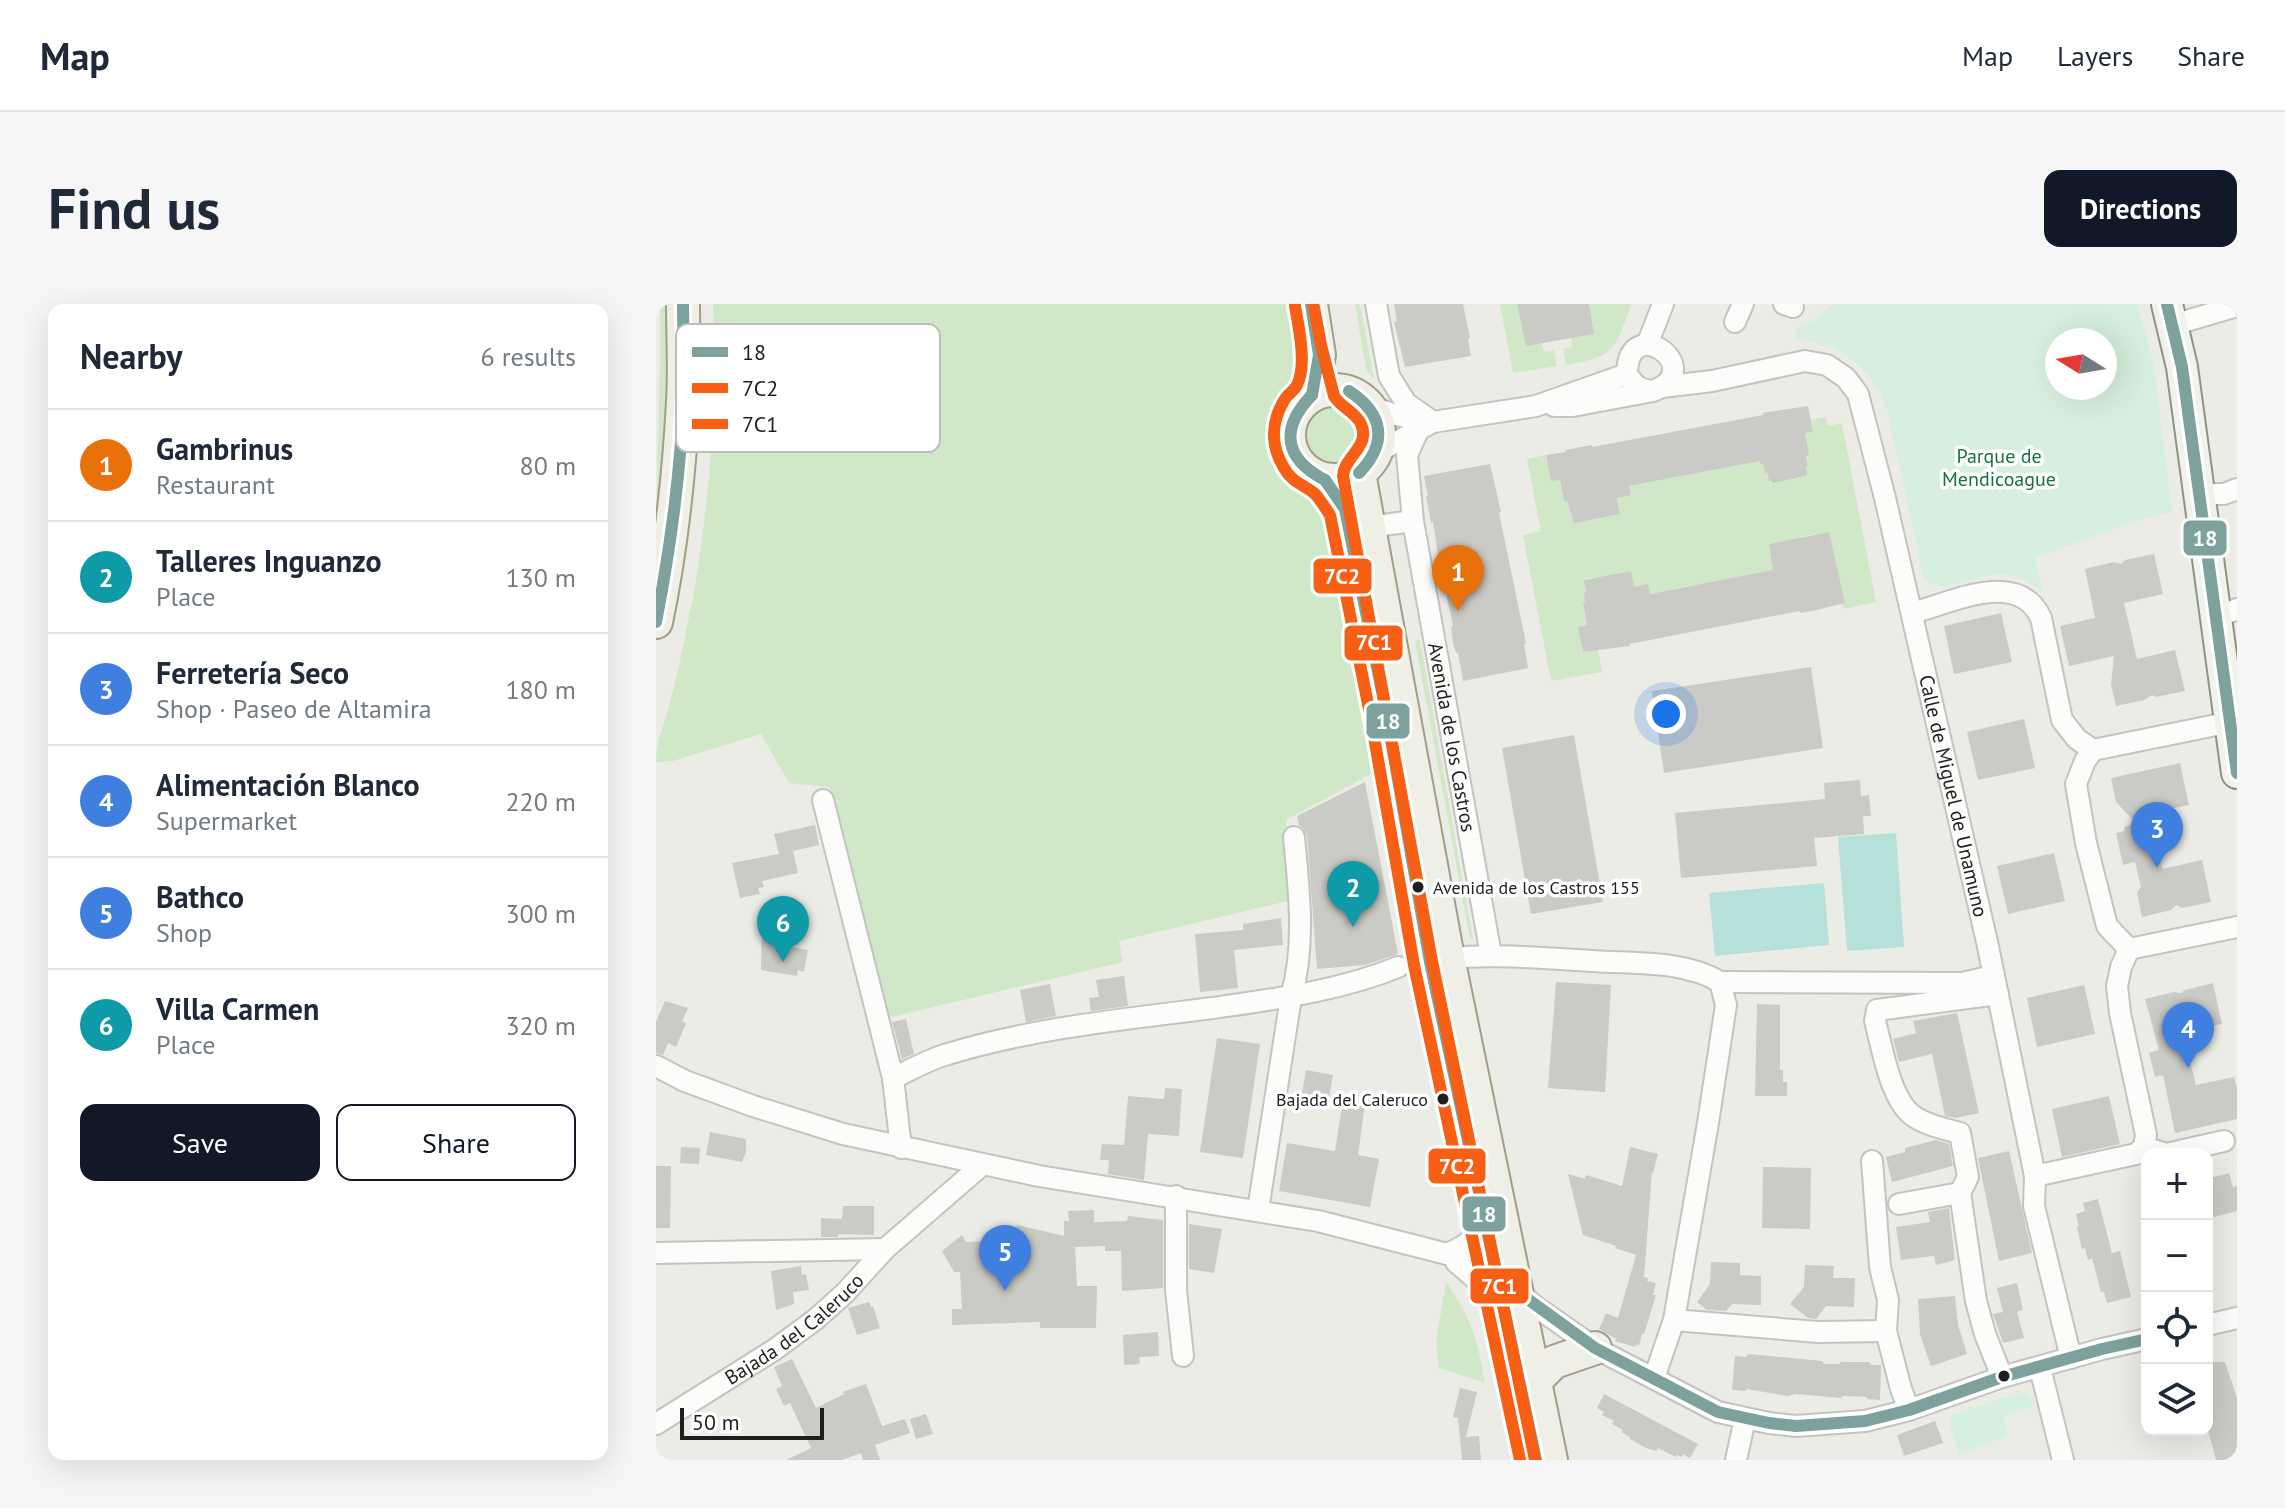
<!DOCTYPE html>
<html lang="en">
<head>
<meta charset="utf-8">
<style>
	:root { --surface:#fff; --page:#f6f6f7; --text:#1f2937; --muted:#747a83; --line:#e0e1e3; --accent:#111827 }
	body { margin:0; font-family:"PT Sans",sans-serif; background:var(--page); color:var(--text) }
	.controls { position:absolute; right:24px; bottom:24px; display:grid; overflow:hidden; border-radius:16px; box-shadow:0 8px 32px #0002 }
	.controls button { width:72px; height:72px; display:grid; place-items:center; padding:0; border:0; border-bottom:2px solid var(--line); background:var(--surface); color:var(--text); font:40px sans-serif }
	.compass { position:absolute; left:1389px; top:24px; width:72px; height:72px; border-radius:50%; background:var(--surface); box-shadow:0 8px 32px #0002; rotate:281deg }
	.scale { position:absolute; left:24px; bottom:20px; width:144px; box-sizing:border-box; padding-left:8px; border:4px solid #1e1e1e; border-top:0; font-size:22px; line-height:28px; white-space:nowrap; color:#1e1e1e; -webkit-text-stroke:6px #fff; paint-order:stroke }
	.you { position:absolute; left:1010px; top:410px; width:28px; height:28px; margin:-20px; border:6px solid #fff; border-radius:50%; background:#1a73e8; box-shadow:0 0 0 12px #1a73e833 }
	.badge { display:grid; place-items:center; width:52px; height:52px; border-radius:50%; background:var(--accent); color:#fff; font-size:26px; font-weight:700 }
	.pin { position:absolute; translate:-50% -66px; filter:drop-shadow(0 2px 4px #0008) }
	.pin::after { content:''; position:absolute; top:42px; width:28px; height:24px; background:inherit; clip-path:polygon(0 0,100% 0,50% 100%) }
	.list { margin:0; padding:0; list-style:none }
	h2 { display:flex; justify-content:space-between; align-items:center; height:104px; margin:0; padding:0 32px; font-size:34px }
	h2 small { font-size:26px; font-weight:400; color:var(--muted) }
	.list li { display:grid; grid-template-columns:52px 1fr auto; gap:24px; align-items:center; box-sizing:border-box; height:112px; padding:0 32px; border-top:2px solid var(--line) }
	.list b { display:block; font-size:30px; white-space:nowrap }
	.list p { margin:0; font-size:26px; white-space:nowrap; color:var(--muted) }
	.list em { font-size:26px; font-style:normal; color:var(--muted) }
	.actions { display:flex; gap:16px; padding:24px 32px }
	.actions a { flex:1; padding:18px 0; border:2px solid var(--accent); border-radius:16px; text-align:center; font-size:28px; color:var(--accent) }
	.actions .main { background:var(--accent); color:#fff }
	.icon { flex:none; width:44px; height:44px; fill:none; stroke:currentColor; stroke-width:2; stroke-linecap:round; stroke-linejoin:round }
	.map { position:relative; flex:none; width:1581px; height:1156px; overflow:hidden; border-radius:16px }
	header { display:flex; align-items:center; gap:48px; box-sizing:border-box; height:112px; padding:0 40px; background:var(--surface); border-bottom:2px solid var(--line) }
	header strong { font-size:38px }
	nav { display:flex; gap:44px; margin-inline-start:auto; font-size:28px }
	.intro { display:flex; align-items:center; justify-content:space-between; box-sizing:border-box; height:192px; padding:0 48px }
	h1 { margin:0; font-size:56px }
	.button { padding:20px 36px; border-radius:16px; background:var(--accent); color:#fff; font-size:28px; font-weight:700 }
	main { display:flex; gap:48px; padding:0 48px }
	aside { flex:1; background:var(--surface); border-radius:16px; box-shadow:0 8px 32px #0002 }
	.map>svg:first-child { display:block }
</style>
</head>
<body>
<header>
<strong>Map</strong>
<nav><a>Map</a><a>Layers</a><a>Share</a></nav>
</header>
<div class="intro"><h1>Find us</h1><a class="button">Directions</a></div>
<main>
<aside>
<h2>Nearby<small>6 results</small></h2>
<ul class="list">
<li><span class="badge" style="background:#e8710a">1</span><div><b>Gambrinus</b><p>Restaurant</p></div><em>80 m</em></li>
<li><span class="badge" style="background:#0f9aa8">2</span><div><b>Talleres Inguanzo</b><p>Place</p></div><em>130 m</em></li>
<li><span class="badge" style="background:#3f7fe0">3</span><div><b>Ferretería Seco</b><p>Shop · Paseo de Altamira</p></div><em>180 m</em></li>
<li><span class="badge" style="background:#3f7fe0">4</span><div><b>Alimentación Blanco</b><p>Supermarket</p></div><em>220 m</em></li>
<li><span class="badge" style="background:#3f7fe0">5</span><div><b>Bathco</b><p>Shop</p></div><em>300 m</em></li>
<li><span class="badge" style="background:#0f9aa8">6</span><div><b>Villa Carmen</b><p>Place</p></div><em>320 m</em></li>
</ul>
<div class="actions"><a class="main">Save</a><a>Share</a></div>
</aside>
<div class="map">
<svg width="1581" height="1156" viewBox="0 0 1581 1156">
	<rect width="100%" height="100%" fill="#ecece7"/>
	<g fill="#d0e8c8">
		<path d="M 4,0 L 16,0 L 15,100 L 0,253 C 0,169 5,85 4,0 Z"/>
		<path d="M 57,0 L 642,0 C 645,15 651,34 651,49 C 649,93 603,109 629,159 C 636,175 651,183 663,194 C 670,201 676,211 681,219 L 726,464 L 630,516 L 636,596 L 463,637 L 467,658 L 231,714 L 173,483 L 133,479 L 105,430 L 17,457 L 0,458 C 0,437 9,418 14,399 C 23,366 29,331 36,298 C 54,200 61,99 57,0 Z"/>
		<polygon points="699,0 704,0 718,75 710,66"/>
		<polygon points="844,0 861,0 862,4 864,4 865,22 885,39 889,48 898,46 901,62 857,69"/>
		<path d="M 933,0 L 976,0 C 957,46 962,52 910,61 L 907,45 L 916,43 L 915,34 L 938,30 Z"/>
		<circle cx="679" cy="131" r="28"/>
		<polygon points="1170,113 1172,122 1186,119 1220,298 1187,305 1186,299 1189,298 1172,228 1144,233 1145,242 1128,241 1127,237 1113,240 1121,285 1037,281 994,290 978,283 974,267 961,269 961,272 942,279 940,273 929,275 930,299 927,300 931,321 923,323 927,348 942,345 946,368 895,377 867,231 885,227 871,155 890,151 895,177 904,176 908,197 911,197 916,214 949,211 950,213 964,210 961,194 975,191 973,182 1083,161 1100,138 1104,160 1107,160 1113,177 1116,179 1142,172 1143,174 1151,170 1150,162 1152,161 1149,129 1157,127 1155,116"/>
		<polygon points="764,336 817,635 814,635 759,337"/>
		<path d="M 790,978 C 816,1016 821,1034 829,1079 L 783,1064 L 780,1038 Z"/>
	</g>
	<g fill="#d7f0de" fill-rule="evenodd">
		<path d="M 1179,0 L 1481,0 L 1498,60 L 1516,208 L 1486,215 L 1379,254 L 1387,288 L 1385,289 C 1356,261 1336,271 1301,279 C 1292,282 1285,284 1276,281 L 1267,271 L 1231,107 C 1219,67 1182,36 1139,36 L 1141,24 L 1160,15 L 1169,6 ZM 1401,36 L 1449,36 L 1449,84 L 1401,84 Z"/>
		<polygon points="1367,1088 1376,1093 1379,1102 1348,1112 1352,1132 1303,1150 1293,1120 1296,1111"/>
	</g>
	<g fill="#b6e0da">
		<polygon points="1240,529 1248,643 1191,647 1182,533"/>
		<polygon points="1168,579 1173,641 1059,652 1053,589"/>
	</g>
	<g fill="#cacac6">
		<polygon points="738,0 807,0 814,34 812,35 815,52 749,63 738,18 741,17"/>
		<polygon points="861,0 933,0 938,30 870,42"/>
		<polygon points="1152,102 1157,128 1149,129 1153,151 1150,152 1152,161 1150,162 1151,170 1149,172 1116,179 1116,177 1113,177 1111,169 1109,170 1107,160 1104,160 1104,157 973,182 975,191 961,194 964,210 918,219 911,197 908,197 904,176 895,177 890,151 910,148 909,146 936,141 936,143 1107,111 1106,109"/>
		<polygon points="834,160 845,208 843,209 870,339 868,340 872,364 807,377 802,349 800,349 797,339 795,323 797,322 789,284 787,284 777,218 775,219 770,192 772,192 768,172"/>
		<polygon points="1173,228 1189,299 1156,307 1144,309 1144,307 973,340 974,342 927,348 922,323 931,321 927,299 929,299 928,289 930,288 928,276 975,267 978,283 992,280 994,290 1117,266 1113,240"/>
		<polygon points="1498,250 1507,290 1468,299 1481,355 1519,346 1529,387 1500,393 1496,391 1488,396 1460,402 1455,381 1458,352 1413,362 1404,322 1439,314 1429,265 1458,258 1465,260 1469,256"/>
		<polygon points="1345,309 1356,358 1298,370 1288,322"/>
		<polygon points="1155,363 1167,444 1008,469 996,387"/>
		<polygon points="1368,415 1379,464 1322,476 1311,428"/>
		<polygon points="918,431 947,598 875,610 846,444"/>
		<polygon points="1524,459 1533,501 1494,509 1506,565 1546,556 1555,598 1526,604 1520,601 1515,606 1486,613 1481,589 1485,583 1479,558 1467,561 1460,529 1468,527 1468,523 1480,519 1460,498 1455,474"/>
		<polygon points="1204,476 1205,492 1213,491 1215,512 1207,512 1208,530 1158,534 1161,562 1025,574 1019,509 1169,495 1168,479"/>
		<polygon points="709,478 742,650 709,661 661,665 651,532 648,525 643,521 641,512"/>
		<polygon points="159,521 163,541 137,547 142,569 106,577 108,583 102,584 104,590 84,594 76,559 123,550 118,530"/>
		<polygon points="1398,549 1409,597 1352,610 1341,562"/>
		<polygon points="625,614 627,641 578,646 582,684 544,688 539,630 587,626 587,620"/>
		<polygon points="106,617 129,617 125,641 152,646 148,668 142,666 141,672 105,666"/>
		<polygon points="468,672 472,702 435,707 433,694 443,693 440,676"/>
		<polygon points="900,678 955,681 949,788 892,784"/>
		<polygon points="1557,679 1566,720 1527,729 1540,781 1578,773 1581,784 1581,815 1519,829 1507,771 1499,773 1493,749 1503,746 1489,695 1518,688 1525,689 1529,686"/>
		<polygon points="394,680 400,712 370,718 364,686"/>
		<polygon points="1428,681 1439,730 1381,743 1371,694"/>
		<polygon points="9,697 32,704 26,717 30,719 20,743 12,739 7,751 0,749 0,718"/>
		<polygon points="1101,700 1124,701 1124,766 1127,766 1127,778 1131,778 1131,792 1099,792"/>
		<polygon points="1301,709 1323,809 1300,814 1289,812 1276,750 1243,758 1237,735 1260,729 1257,717"/>
		<polygon points="250,715 258,750 246,755 236,718"/>
		<polygon points="561,734 604,740 587,854 544,848"/>
		<polygon points="650,766 677,771 673,795 646,790"/>
		<polygon points="509,784 526,785 523,832 492,830 488,876 452,870 453,856 444,856 446,840 468,841 472,792 508,795"/>
		<polygon points="1453,792 1464,840 1406,853 1396,805"/>
		<polygon points="687,796 709,800 702,851 723,855 714,903 623,887 631,839 679,847"/>
		<polygon points="54,828 90,835 90,848 86,858 50,851"/>
		<polygon points="1280,836 1293,840 1297,862 1236,878 1230,853 1249,848 1249,844"/>
		<polygon points="25,843 44,844 43,860 24,859"/>
		<polygon points="974,843 1002,850 997,869 996,868 988,973 992,974 991,977 1000,979 997,991 1000,991 988,1030 986,1030 983,1041 980,1041 979,1043 959,1037 960,1035 943,1025 950,1009 962,1014 980,951 959,944 960,942 927,931 912,870 929,875 930,871 966,882"/>
		<polygon points="1353,847 1376,949 1343,957 1322,854"/>
		<polygon points="0,862 15,862 14,924 0,924"/>
		<polygon points="1107,863 1155,864 1154,925 1106,924"/>
		<polygon points="1573,869 1577,883 1581,882 1581,907 1551,915 1551,875"/>
		<polygon points="1442,895 1456,949 1464,947 1475,993 1451,999 1448,988 1445,988 1436,954 1432,956 1429,944 1426,945 1421,923 1423,922 1420,910 1429,907 1427,899"/>
		<polygon points="187,902 218,902 218,931 182,930 182,933 165,933 165,914 186,915"/>
		<polygon points="1293,904 1299,956 1280,961 1278,952 1245,956 1240,923 1274,918 1272,908"/>
		<polygon points="438,906 438,918 471,917 472,912 507,916 507,984 466,987 465,947 449,947 449,942 419,943 421,982 441,982 440,1024 384,1024 384,1018 296,1021 296,1005 306,1005 304,968 298,968 286,947 306,931 310,938 356,936 361,921 408,932 408,917 413,917 412,907"/>
		<polygon points="533,920 566,925 558,969 533,965"/>
		<polygon points="1055,958 1084,959 1084,971 1105,972 1105,1001 1076,1000 1070,1007 1051,1006 1041,998 1054,980"/>
		<polygon points="1149,961 1178,962 1177,974 1199,974 1198,1003 1170,1002 1160,1015 1152,1014 1134,1000 1148,983"/>
		<polygon points="145,962 146,971 150,970 153,986 137,988 138,1000 120,1006 115,967"/>
		<polygon points="1361,979 1367,1006 1361,1008 1368,1034 1347,1039 1337,1010 1347,1008 1341,984"/>
		<polygon points="1299,992 1302,1021 1311,1050 1275,1062 1264,1031 1262,995"/>
		<polygon points="213,998 215,1003 217,1002 224,1024 201,1031 192,1004"/>
		<polygon points="502,1028 503,1052 483,1053 484,1060 468,1061 467,1031"/>
		<polygon points="1092,1050 1166,1057 1168,1060 1183,1060 1185,1058 1213,1058 1216,1061 1225,1061 1224,1096 1211,1095 1210,1093 1187,1092 1185,1094 1140,1090 1131,1092 1091,1085 1089,1087 1076,1086 1079,1052 1090,1053"/>
		<polygon points="136,1055 160,1104 188,1090 187,1088 210,1080 226,1122 249,1115 254,1129 219,1141 224,1156 207,1156 205,1149 186,1156 130,1156 155,1144 134,1099 128,1102 120,1085 126,1082 118,1063"/>
		<polygon points="1558,1058 1569,1058 1581,1094 1581,1156 1560,1156 1551,1123 1551,1060"/>
		<polygon points="804,1084 821,1088 810,1133 823,1132 825,1156 806,1156 802,1114 797,1113"/>
		<polygon points="948,1090 1042,1140 1034,1154 1027,1150 1026,1153 1021,1151 1020,1153 1002,1144 1000,1147 990,1144 974,1135 974,1133 965,1128 967,1126 956,1120 958,1117 946,1111 948,1108 941,1104"/>
		<polygon points="270,1110 277,1130 260,1135 254,1115"/>
		<polygon points="1279,1117 1287,1139 1248,1152 1241,1131"/>
	</g>
	<g fill="none" stroke-linecap="round" stroke-linejoin="round">
		<g stroke="#c3c3c1" stroke-width="24">
			<g id="street">
				<polyline points="720,0 733,72 750,99 777,118"/>
				<polyline points="1128,0 1137,3"/>
				<polyline points="1079,18 1087,0"/>
				<polyline points="1517,21 1581,2"/>
				<polyline points="991,41 1007,0"/>
				<path id="s1" d="M 1006,83 L 1056,77 L 1149,57 L 1171,61 L 1190,74 L 1202,90 L 1229,194 L 1331,638 L 1379,872 L 1378,902 L 1415,1054"/>
				<path d="M 898,102 L 917,102 L 997,87 C 1054,65 972,6 971,70 C 978,81 983,86 997,87"/>
				<polyline points="715,103 740,111 769,117"/>
				<path id="s2" d="M 761,129 L 751,151 L 757,217 L 835,651"/>
				<polyline points="720,149 777,118 880,102 971,70"/>
				<polyline points="1544,190 1568,190 1581,185"/>
				<polyline points="713,223 757,217"/>
				<path d="M 1256,309 C 1295,299 1362,264 1385,314 L 1406,416 L 1421,435 L 1437,446"/>
				<polyline points="1561,313 1581,305"/>
				<polyline points="167,496 237,774 245,844"/>
				<polyline points="1473,645 1451,622 1430,539 1420,480 1429,457 1437,446 1575,418"/>
				<polyline points="1473,645 1581,623"/>
				<path d="M 792,654 C 840,650 888,654 936,657 C 977,660 1028,656 1064,678 L 1070,701 L 1052,819 L 1018,1016 L 998,1074"/>
				<polyline points="1064,678 1306,679 1337,672"/>
				<path d="M 1342,690 L 1221,706 L 1219,717 C 1226,743 1234,794 1256,811 C 1269,821 1289,825 1304,829 L 1312,873 L 1304,889 L 1320,997 L 1329,1030 L 1346,1073"/>
				<polyline points="0,762 29,777 97,802 187,830 383,872 662,917 791,950 840,968 879,1002 939,1044 964,1057 1062,1108 1113,1119 1140,1122 1209,1117 1253,1106 1346,1073 1446,1045 1491,1035"/>
				<path d="M 237,774 C 255,766 273,755 292,750 C 377,724 470,715 557,704 C 620,695 683,687 742,663"/>
				<polyline points="1488,843 1510,850 1568,837"/>
				<polyline points="1216,857 1224,963 1232,996 1230,1027 1245,1085 1253,1106"/>
				<polyline points="1379,872 1480,850 1488,843 1490,831 1464,709 1461,682 1465,663 1473,645"/>
				<polyline points="520,892 520,986 527,1052"/>
				<polyline points="1243,900 1304,889"/>
				<path d="M 602,906 L 635,693 C 650,641 643,586 638,533"/>
				<polyline points="0,949 229,945"/>
				<path d="M 791,950 C 814,940 819,935 829,913"/>
				<polyline points="800,958 833,987 848,1006"/>
				<polyline points="1018,1016 1162,1028 1230,1027"/>
				<polyline points="1551,1021 1581,1014"/>
				<polyline points="1384,1064 1407,1156"/>
				<path id="s3" d="M 0,1120 L 118,1046 L 160,1015 L 189,989 L 229,945 L 326,861"/>
				<polyline points="1080,1156 1089,1115"/>
			</g>
		</g>
		<g stroke="#8d9580" stroke-width="34">
			<polyline id="secondary" points="1511,0 1526,63 1581,469"/>
		</g>
		<g stroke="#a09f86" stroke-width="36">
			<g id="primary">
				<polyline points="655,0 663,51 656,91"/>
				<circle cx="678" cy="131" r="45"/>
				<polyline points="703,169 792,654 895,1156"/>
				<polyline points="669,176 689,205 697,242"/>
				<path d="M 0,318 C 15,246 23,172 27,98 C 29,66 27,33 27,0"/>
				<polyline points="880,1076 898,1058 939,1044"/>
			</g>
		</g>
		<use href="#street" stroke="#fcfcfb" stroke-width="20"/>
		<use href="#secondary" stroke="#f0f3eb" stroke-width="30"/>
		<use href="#primary" stroke="#efefe5" stroke-width="32"/>
		<g stroke="#fff" stroke-width="18">
			<g id="bus-1">
				<polyline points="655,0 663,51 656,91"/>
				<polyline points="1511,0 1526,63 1581,469"/>
				<path d="M 693,87 C 728,110 732,139 703,169"/>
				<path d="M 656,91 C 624,124 627,154 669,176"/>
				<polyline points="669,176 689,205 730,407 774,658 880,1156"/>
				<path d="M 0,318 C 15,242 25,164 28,86 C 29,57 27,29 27,0"/>
				<polyline points="862,988 939,1044 1062,1108 1113,1119 1140,1122 1209,1117 1253,1106 1346,1073 1446,1045 1491,1035"/>
			</g>
		</g>
		<g stroke="#fff" stroke-width="18">
			<path id="bus-2" d="M 639,2 C 643,24 651,62 641,81 C 639,86 632,90 629,95 C 615,117 614,141 628,164 C 637,180 650,181 660,191 C 665,197 670,205 674,211 L 714,410 L 758,661 L 864,1156"/>
		</g>
		<g stroke="#fff" stroke-width="18">
			<path id="bus-3" d="M 658,3 L 665,41 L 678,92 C 685,104 699,107 705,120 C 715,143 688,152 687,172 L 776,657 L 879,1156"/>
		</g>
		<use href="#bus-1" stroke="#7da19c" stroke-width="12"/>
		<use href="#bus-2" stroke="#f76014" stroke-width="12"/>
		<use href="#bus-3" stroke="#f76014" stroke-width="12"/>
	</g>
	<g fill="#1e1e1e" stroke="#fff" stroke-width="3">
		<circle cx="762" cy="583" r="7"/>
		<circle cx="787" cy="795" r="7"/>
		<circle cx="1348" cy="1072" r="7"/>
	</g>
	<g text-anchor="middle" stroke-width="7" stroke-linejoin="round" paint-order="stroke">
		<g font-size="18" fill="#1e1e1e" stroke="#fff" text-anchor="start">
			<text x="777" y="590">Avenida de los Castros 155</text>
			<text x="772" y="802" text-anchor="end">Bajada del Caleruco</text>
		</g>
		<g font-size="20" fill="#157239" stroke="#fff">
			<text x="1343" y="159">Parque de<tspan x="1343" dy="23">Mendicoague</tspan></text>
		</g>
		<g font-size="20" fill="#1e1e1e" stroke="#fff">
			<text dy="7" stroke="none"><textPath href="#s2" startOffset="310">Avenida de los Castros</textPath></text>
			<text dy="7" stroke="none"><textPath href="#s1" startOffset="624">Calle de Miguel de Unamuno</textPath></text>
			<text dy="7" stroke="none"><textPath href="#s3" startOffset="168">Bajada del Caleruco</textPath></text>
		</g>
	</g>
	<rect x="20" y="20" width="264" height="128" rx="12" fill="#fff" stroke="#bcbcbc" stroke-width="2"/>
	<rect x="36" y="43" width="36" height="10" fill="#7da19c"/>
	<rect x="36" y="79" width="36" height="10" fill="#f76014"/>
	<rect x="36" y="115" width="36" height="10" fill="#f76014"/>
	<g font-size="22" fill="#1e1e1e">
		<text x="86" y="56">18</text>
		<text x="86" y="92">7C2</text>
		<text x="86" y="128">7C1</text>
	</g>
	<g stroke="#fff" stroke-width="3">
		<rect x="1526" y="215" width="46" height="38" rx="8" fill="#7da19c"/>
		<rect x="656" y="253" width="61" height="38" rx="8" fill="#f76014"/>
		<rect x="687" y="320" width="61" height="38" rx="8" fill="#f76014"/>
		<rect x="709" y="398" width="46" height="38" rx="8" fill="#7da19c"/>
		<rect x="771" y="843" width="60" height="38" rx="8" fill="#f76014"/>
		<rect x="805" y="891" width="46" height="38" rx="8" fill="#7da19c"/>
		<rect x="813" y="963" width="61" height="38" rx="8" fill="#f76014"/>
	</g>
	<g font-size="22" text-anchor="middle" font-weight="bold" fill="#fff">
		<text x="1549" y="242">18</text>
		<text x="686" y="280">7C2</text>
		<text x="718" y="346">7C1</text>
		<text x="732" y="425">18</text>
		<text x="801" y="870">7C2</text>
		<text x="828" y="918">18</text>
		<text x="843" y="990">7C1</text>
	</g>
</svg>
<div class="controls">
<button>+</button>
<button>−</button>
<button><svg class="icon" aria-label="locate" viewBox="0 0 24 24"><circle cx="12" cy="12" r="6"/><path d="M12 2v4M12 18v4M2 12h4M18 12h4"/></svg></button>
<button><svg class="icon" aria-label="layers" viewBox="0 0 24 24"><path d="M12 4l9 5-9 5-9-5zM3 14l9 5 9-5"/></svg></button>
</div>
<svg class="compass" viewBox="-18 -18 36 36"><path d="M0-13l5 13h-10z" fill="#e53935"/><path d="M0 13l5-13h-10z" fill="#747a83"/></svg>
<div class="scale">50 m</div>
<div class="you"></div>
<div class="pin badge" style="left:802px;top:307px;background:#e8710a">1</div>
<div class="pin badge" style="left:697px;top:623px;background:#0f9aa8">2</div>
<div class="pin badge" style="left:1501px;top:564px;background:#3f7fe0">3</div>
<div class="pin badge" style="left:1532px;top:764px;background:#3f7fe0">4</div>
<div class="pin badge" style="left:349px;top:987px;background:#3f7fe0">5</div>
<div class="pin badge" style="left:127px;top:658px;background:#0f9aa8">6</div>
</div>
</main>
</body>
</html>
